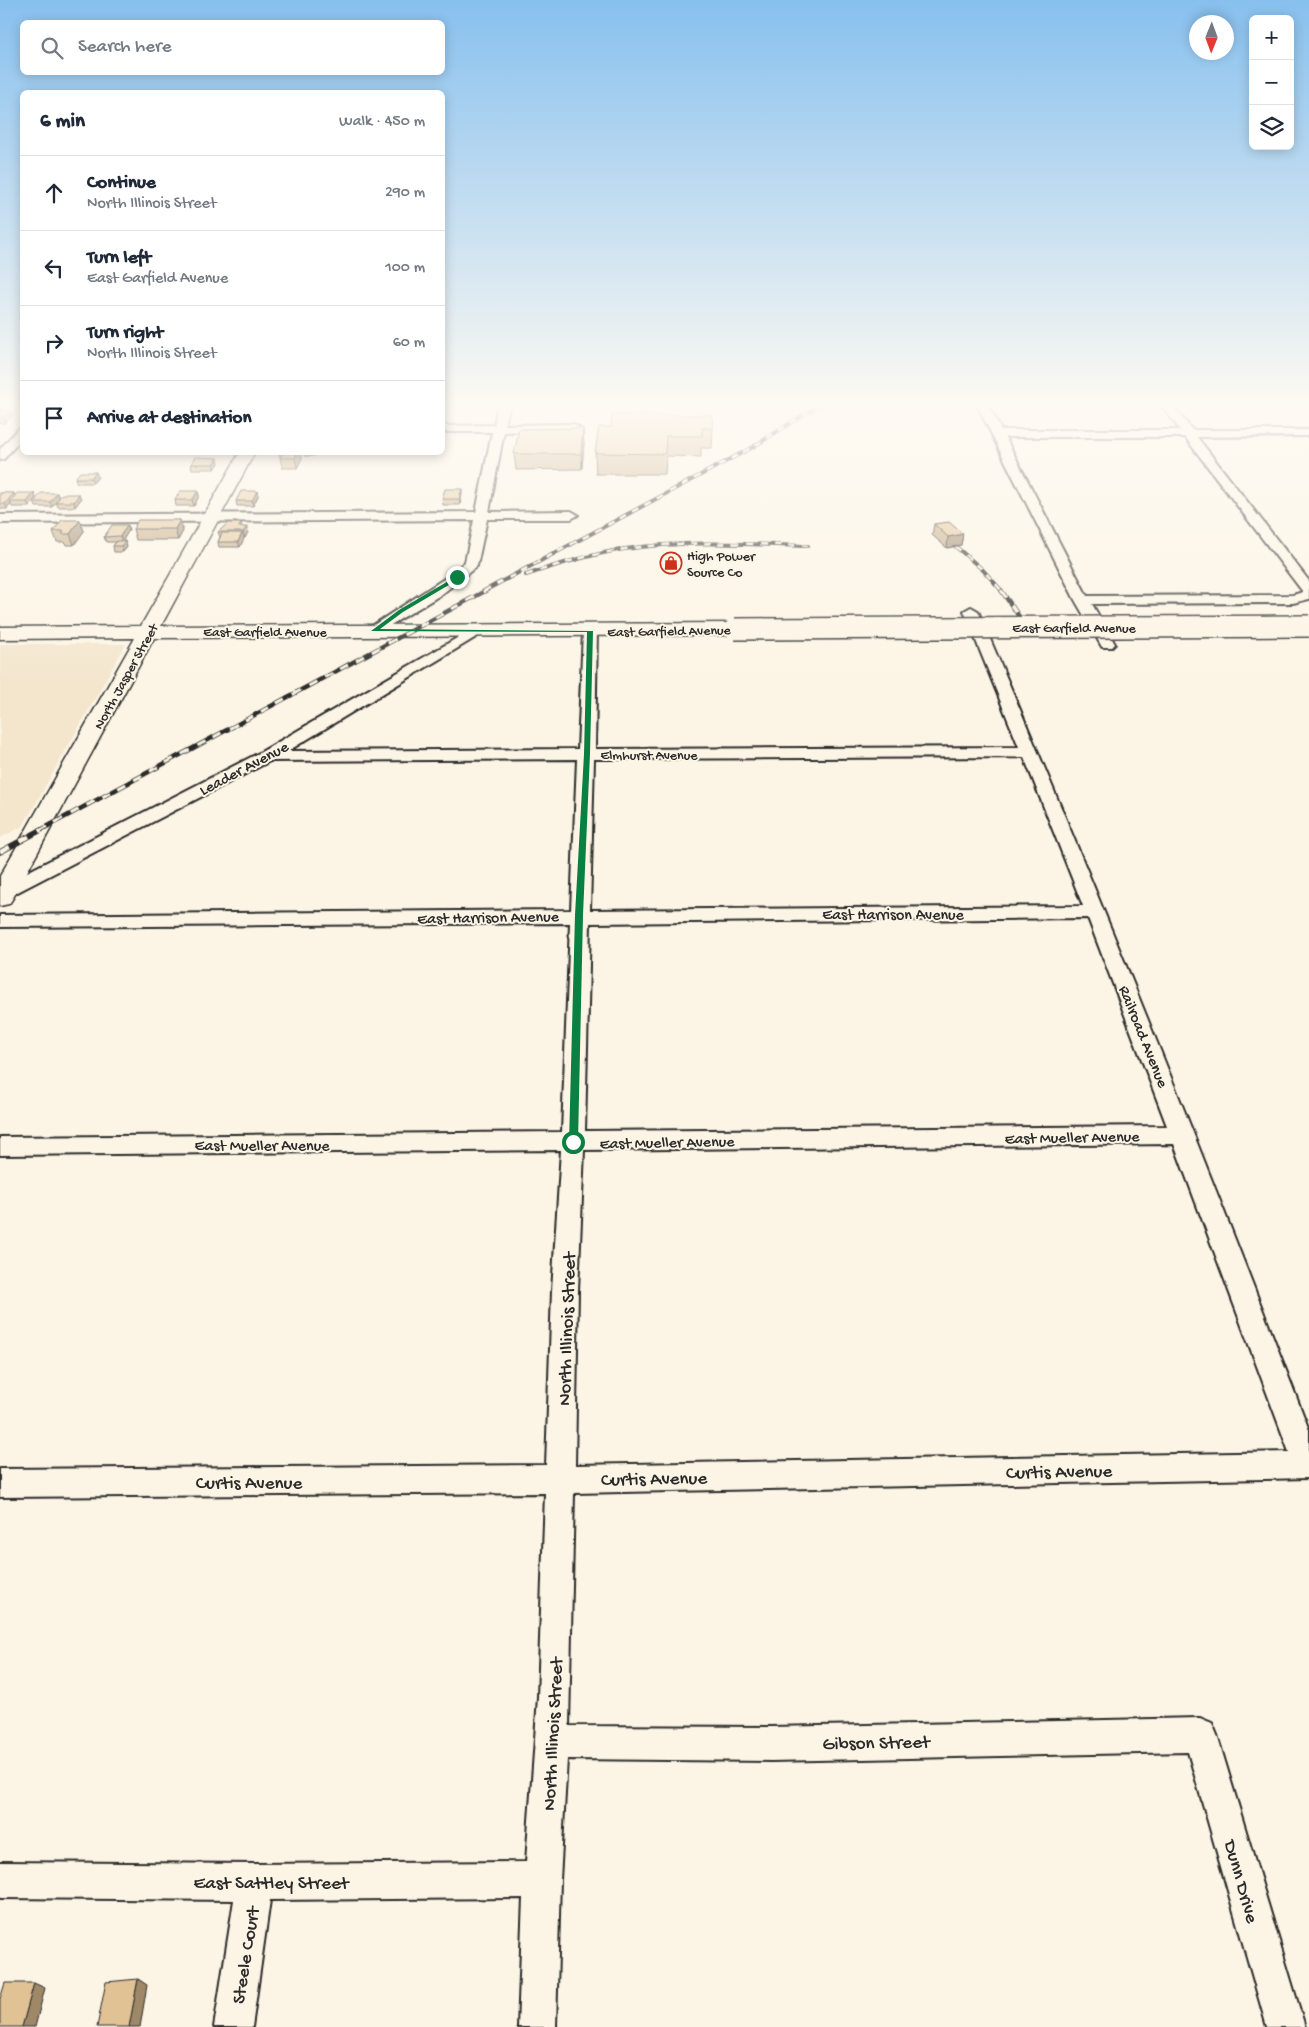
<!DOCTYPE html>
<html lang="en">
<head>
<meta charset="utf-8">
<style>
	:root { --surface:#fff; --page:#f2f2f3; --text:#1f2937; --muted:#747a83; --line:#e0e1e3 }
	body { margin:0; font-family:"Gochi Hand",sans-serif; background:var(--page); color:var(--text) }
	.controls { position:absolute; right:15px; top:15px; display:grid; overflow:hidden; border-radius:8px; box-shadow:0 2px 12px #0003 }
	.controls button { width:45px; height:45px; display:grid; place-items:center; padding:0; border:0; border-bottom:1px solid var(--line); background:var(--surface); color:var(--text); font:25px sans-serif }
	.compass { position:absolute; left:1189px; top:15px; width:45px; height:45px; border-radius:50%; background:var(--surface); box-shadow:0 2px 12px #0003; rotate:181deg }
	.stop { position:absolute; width:15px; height:15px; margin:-11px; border:4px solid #0b8043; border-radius:50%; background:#fff }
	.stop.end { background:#0b8043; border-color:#fff; box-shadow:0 1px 5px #0008 }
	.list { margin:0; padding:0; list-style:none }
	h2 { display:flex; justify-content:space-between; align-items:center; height:65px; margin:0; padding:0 20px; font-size:21px }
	h2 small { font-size:16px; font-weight:400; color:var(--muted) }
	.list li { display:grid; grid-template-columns:32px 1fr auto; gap:15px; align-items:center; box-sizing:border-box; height:75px; padding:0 20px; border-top:1px solid var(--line) }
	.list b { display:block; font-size:19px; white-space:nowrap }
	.list p { margin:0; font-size:16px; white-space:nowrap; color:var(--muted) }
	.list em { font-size:16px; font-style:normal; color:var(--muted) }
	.icon { flex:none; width:28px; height:28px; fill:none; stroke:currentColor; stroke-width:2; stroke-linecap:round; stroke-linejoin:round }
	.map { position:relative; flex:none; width:1309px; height:2027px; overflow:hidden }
	.search { position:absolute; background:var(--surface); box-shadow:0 2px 12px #0003; left:20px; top:20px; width:425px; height:55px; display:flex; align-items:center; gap:12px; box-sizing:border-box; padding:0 18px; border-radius:8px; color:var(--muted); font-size:19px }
	.panel { position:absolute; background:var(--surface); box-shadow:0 2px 12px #0003; left:20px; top:90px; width:425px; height:365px; border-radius:8px }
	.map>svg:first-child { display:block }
</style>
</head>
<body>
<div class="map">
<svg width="1309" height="2027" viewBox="0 0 1309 2027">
	<rect width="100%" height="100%" fill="#fcf5e5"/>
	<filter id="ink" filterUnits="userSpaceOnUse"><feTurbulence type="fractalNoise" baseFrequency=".02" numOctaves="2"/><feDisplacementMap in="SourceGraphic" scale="10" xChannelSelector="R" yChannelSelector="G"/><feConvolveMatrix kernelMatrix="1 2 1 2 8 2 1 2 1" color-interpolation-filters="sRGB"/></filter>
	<g filter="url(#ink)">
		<polygon fill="#f4e6cd" points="0,644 126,644 23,826 0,838"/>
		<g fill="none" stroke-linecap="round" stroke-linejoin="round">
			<g stroke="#2b2b2b" stroke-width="4">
				<g id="street">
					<polygon points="498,403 510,403 505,425 573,424 579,427 573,430 504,432 489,512 571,511 578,515 571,519 487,519 477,566 442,594 374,635 369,634 367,631 369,628 444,579 465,562 474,520 0,523 0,515 476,512 492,432 442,432 442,426 494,425"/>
					<path d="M 976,403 L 987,403 L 1001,430 L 1180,430 L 1160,403 L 1171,403 L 1192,430 L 1309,430 L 1309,436 L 1197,437 L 1309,581 L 1309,599 L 1293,603 L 1092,604 L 1115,644 L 1112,647 L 1102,647 L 1075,600 ZM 1005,437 L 1185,437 L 1303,592 L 1293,595 L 1087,596 Z"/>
					<polygon points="22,428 22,438 4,459 0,460 0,449 18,429"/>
					<path d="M 971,607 L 978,611 C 1095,883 1203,1154 1309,1430 L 1309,1478 L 574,1493 L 569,1726 L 771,1727 L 1200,1718 L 1212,1723 L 1217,1735 L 1305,2027 L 1267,2027 L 1188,1752 L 771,1761 L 567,1759 L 560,1880 L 556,2027 L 518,2027 L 523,1898 L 270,1900 L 252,2027 L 214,2027 L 234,1900 L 0,1898 L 0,1862 L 255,1864 L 526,1862 L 538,1697 L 545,1493 L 0,1497 L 0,1469 L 546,1465 L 552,1291 L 561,1150 L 0,1155 L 0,1137 L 562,1132 L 570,923 L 0,927 L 0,915 L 571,910 L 577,759 L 270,761 L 10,896 L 0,897 L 0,886 L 261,752 L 476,627 L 481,628 L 483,631 L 481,634 L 288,751 L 578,749 L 583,631 L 590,627 L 597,631 L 595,749 L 1019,747 L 964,611 ZM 1024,757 L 1083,906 L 590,910 L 594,759 ZM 1088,918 L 1167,1126 L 585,1131 L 590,923 ZM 1174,1144 L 1289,1452 L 575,1465 L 578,1291 L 584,1150 Z"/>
				</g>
			</g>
			<g stroke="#2b2b2b" stroke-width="3">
				<polygon id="secondary" points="240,452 255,452 161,626 735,623 742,625 745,629 742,633 735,635 154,638 13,898 9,904 0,906 0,876 135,638 0,639 0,627 141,626"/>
			</g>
			<use href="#street" fill="#fcf5e5" fill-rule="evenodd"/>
			<use href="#secondary" fill="#fcf5e5" fill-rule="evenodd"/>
			<g stroke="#2b2b2b" stroke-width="4">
				<g id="rail-far2">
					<polyline points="955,546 983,570 1002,591"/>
					<path d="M 526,575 C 559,564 591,554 625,549 C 686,540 747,544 808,546"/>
					<polyline points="484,591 753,447 822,403"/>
				</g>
			</g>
			<g stroke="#2b2b2b" stroke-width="4.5">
				<g id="rail-far1">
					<polyline points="1001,590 1020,618"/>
					<polyline points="39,831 487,590"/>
				</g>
			</g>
			<g stroke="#2b2b2b" stroke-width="5.5">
				<polyline id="rail" points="0,852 41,830"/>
			</g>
			<use href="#rail-far2" stroke="#fcf5e5" stroke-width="2.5" stroke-dasharray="7" stroke-linecap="butt"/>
			<use href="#rail-far1" stroke="#fcf5e5" stroke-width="3" stroke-dasharray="9" stroke-linecap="butt"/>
			<use href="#rail" stroke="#fcf5e5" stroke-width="4" stroke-dasharray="11" stroke-linecap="butt"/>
			<g stroke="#2b2b2b" stroke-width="24" stroke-linecap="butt">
				<polyline id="secondary-bridge" points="735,629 1309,626"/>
			</g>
			<use href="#secondary-bridge" stroke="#fcf5e5" stroke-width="21"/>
		</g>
		<g fill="#c2a77f" stroke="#2b2b2b">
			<polygon points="0,410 12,415 5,423 0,423"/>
			<polygon points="611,427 713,428 712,448 701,448 701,457 666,456 665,474 596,474 595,453"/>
			<polygon points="584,443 582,469 516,470 514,454"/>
			<polygon points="279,452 301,452 302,458 297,468 282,468"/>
			<polygon points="304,452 315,452 314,456 305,456"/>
			<polygon points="219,463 215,469 192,469 191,464"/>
			<polygon points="98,477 93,483 77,483 75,478"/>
			<polygon points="198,491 199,496 194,506 176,506 175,500"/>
			<polygon points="257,491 258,496 253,506 237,506 236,501"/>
			<polygon points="0,493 14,493 15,496 34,493 36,498 29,507 12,507 11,504 7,509 0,509"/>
			<polygon points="57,493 59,498 52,507 36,507 34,502"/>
			<polygon points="79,494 81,499 75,507 58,507 56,502"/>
			<polygon points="462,494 460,505 443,505 442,499"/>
			<polygon points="80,520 84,531 74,545 66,545 65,542 57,542 53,531"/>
			<polygon points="180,520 183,531 178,540 136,540 133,529"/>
			<polygon points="241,523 242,527 248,532 245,538 243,538 240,547 219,547 218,542 220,537 218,532"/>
			<polygon points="934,524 963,534 961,545 947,548 932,535"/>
			<polygon points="129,530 122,541 125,541 127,547 123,552 114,552 113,546 116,542 106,542 104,537"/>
		</g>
		<g fill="#9e8868" stroke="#2b2b2b">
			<polygon points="10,410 12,415 5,423 3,418"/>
			<polygon points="583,428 584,443 582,469 581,454"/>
			<polygon points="298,452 301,452 302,458 297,468 295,458"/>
			<polygon points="218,458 219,463 215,469 214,464"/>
			<polygon points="96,472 98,477 93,483 91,478"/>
			<polygon points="462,489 462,494 460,505 459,499"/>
			<polygon points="198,491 199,496 194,506 192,500"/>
			<polygon points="257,491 258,496 253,506 252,501"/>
			<polygon points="14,493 16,498 10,502 11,504 7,509 5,504"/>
			<polygon points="34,493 36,498 29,507 27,502"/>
			<polygon points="57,493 59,498 52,507 50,502"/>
			<polygon points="79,494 81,499 75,507 74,502"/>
			<polygon points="80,520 84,531 74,545 70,534"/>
			<polygon points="180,520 183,531 178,540 175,529"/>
			<polygon points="128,525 129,530 122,542 120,536"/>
			<polygon points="247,527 248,532 245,538 243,532"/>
			<polygon points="242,533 244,539 240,547 238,542"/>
			<polygon points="963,534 961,545 947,548 948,537"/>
			<polygon points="125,541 127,547 123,552 121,546"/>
			<polygon points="138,1979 147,1985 140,2027 129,2027"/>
			<polygon points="34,1983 45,1988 35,2027 22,2027"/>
		</g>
		<g fill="#e1c294" stroke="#2b2b2b">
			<polygon points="0,410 10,410 3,418 0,418"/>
			<polygon points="612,415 712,415 713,428 702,428 702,436 666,436 665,454 595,453 599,427 611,427"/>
			<polygon points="583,428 581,454 514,454 519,429"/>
			<polygon points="279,452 298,452 295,458 280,458 283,453"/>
			<polygon points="195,457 218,458 214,464 191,464"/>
			<polygon points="80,472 96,472 91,478 75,478"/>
			<polygon points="445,489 462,489 459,499 442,499"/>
			<polygon points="180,491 198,491 192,500 175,500"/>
			<polygon points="241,491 257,491 252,501 236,501"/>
			<polygon points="0,493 14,493 5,504 0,504"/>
			<polygon points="17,493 34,493 27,502 10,502"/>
			<polygon points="41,493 57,493 50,502 34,502"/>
			<polygon points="62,494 79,494 74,502 56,502"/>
			<polygon points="62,520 80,520 70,534 62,534 64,531 53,531"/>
			<polygon points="138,520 180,520 175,529 133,529"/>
			<polygon points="949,522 963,534 948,537 934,524"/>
			<polygon points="228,523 241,523 239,527 247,527 243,532 218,532"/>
			<polygon points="112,525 128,525 120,536 104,537"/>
			<polygon points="222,533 242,533 238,542 218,542"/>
			<polygon points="117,541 125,541 121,546 113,546"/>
			<polygon points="138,1979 129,2027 97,2027 106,1982"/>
			<polygon points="5,1983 34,1983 22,2027 0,2027 0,1999"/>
		</g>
	</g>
	<linearGradient id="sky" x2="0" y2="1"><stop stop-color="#87c0ee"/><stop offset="0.59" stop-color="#fefaf3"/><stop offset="1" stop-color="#fefaf3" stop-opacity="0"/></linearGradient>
	<rect width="1309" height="687" fill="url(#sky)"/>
	<polygon fill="#0b8043" points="457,576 459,579 403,612 380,629 593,631 590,754 583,915 578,1142 573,1146 569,1142 575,915 584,754 587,632 371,631 399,610"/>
	<defs>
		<g id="shop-ring" transform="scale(1.125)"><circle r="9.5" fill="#fcf5e5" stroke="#c8321e" stroke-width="1.5"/><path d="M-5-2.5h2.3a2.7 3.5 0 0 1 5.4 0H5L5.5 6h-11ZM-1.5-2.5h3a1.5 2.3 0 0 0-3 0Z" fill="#c8321e"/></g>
	</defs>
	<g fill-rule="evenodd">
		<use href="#shop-ring" x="671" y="563"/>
	</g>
	<g text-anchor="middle" stroke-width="4" stroke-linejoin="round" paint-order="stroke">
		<g font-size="14" fill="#2b2b2b" stroke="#fcf5e5" text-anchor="start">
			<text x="687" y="560">High Power<tspan x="687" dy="16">Source Co</tspan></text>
		</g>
		<g font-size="14" fill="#2b2b2b" stroke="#fcf5e5">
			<text x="1074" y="632">East Garfield Avenue</text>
			<text transform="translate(669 630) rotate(-1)" y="5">East Garfield Avenue</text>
			<text x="265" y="636">East Garfield Avenue</text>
			<text transform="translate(125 676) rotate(-61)" y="5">North Jasper Street</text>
			<text x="649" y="759">Elmhurst Avenue</text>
		</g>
		<g font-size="16" fill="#2b2b2b" stroke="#fcf5e5">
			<text transform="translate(243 767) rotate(-28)" y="6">Leader Avenue</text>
			<text x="893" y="919">East Harrison Avenue</text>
			<text transform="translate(488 916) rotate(-1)" y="6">East Harrison Avenue</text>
			<text transform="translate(1145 1036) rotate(68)" y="6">Railroad Avenue</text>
			<text transform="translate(1072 1136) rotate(-1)" y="6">East Mueller Avenue</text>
			<text transform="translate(667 1141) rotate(-1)" y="6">East Mueller Avenue</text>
			<text x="262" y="1150">East Mueller Avenue</text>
		</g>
		<g font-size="19" fill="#2b2b2b" stroke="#fcf5e5">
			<text transform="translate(565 1329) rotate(-88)" y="7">North Illinois Street</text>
			<text transform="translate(1059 1470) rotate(-1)" y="7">Curtis Avenue</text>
			<text transform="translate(654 1477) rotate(-1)" y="7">Curtis Avenue</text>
			<text x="249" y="1488">Curtis Avenue</text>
			<text transform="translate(551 1734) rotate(-87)" y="7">North Illinois Street</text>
			<text transform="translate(876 1741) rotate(-1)" y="7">Gibson Street</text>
			<text x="271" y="1888">East Sattley Street</text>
			<text transform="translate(1243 1881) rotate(74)" y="7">Dunn Drive</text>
			<text transform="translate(244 1955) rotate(-81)" y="7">Steele Court</text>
		</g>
	</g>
</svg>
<div class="controls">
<button>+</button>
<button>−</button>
<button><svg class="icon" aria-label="layers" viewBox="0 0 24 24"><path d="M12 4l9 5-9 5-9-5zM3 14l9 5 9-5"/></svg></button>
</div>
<svg class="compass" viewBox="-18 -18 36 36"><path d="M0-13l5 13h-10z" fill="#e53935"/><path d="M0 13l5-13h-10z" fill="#747a83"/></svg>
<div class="stop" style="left:573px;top:1142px"></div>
<div class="stop end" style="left:457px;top:577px"></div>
<div class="search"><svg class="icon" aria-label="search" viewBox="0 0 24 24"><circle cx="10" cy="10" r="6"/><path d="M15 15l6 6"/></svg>Search here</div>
<section class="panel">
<h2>6 min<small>Walk · 450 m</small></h2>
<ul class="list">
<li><svg class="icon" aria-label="ahead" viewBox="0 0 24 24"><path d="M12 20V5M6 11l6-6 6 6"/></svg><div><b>Continue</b><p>North Illinois Street</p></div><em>290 m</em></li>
<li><svg class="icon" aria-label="left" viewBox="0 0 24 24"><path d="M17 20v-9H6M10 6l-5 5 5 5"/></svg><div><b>Turn left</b><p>East Garfield Avenue</p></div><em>100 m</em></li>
<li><svg class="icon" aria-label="right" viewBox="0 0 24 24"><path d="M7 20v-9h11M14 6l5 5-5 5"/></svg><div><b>Turn right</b><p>North Illinois Street</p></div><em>60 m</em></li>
<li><svg class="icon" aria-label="arrive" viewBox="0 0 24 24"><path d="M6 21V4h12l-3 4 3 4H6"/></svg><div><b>Arrive at destination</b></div></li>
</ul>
</section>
</div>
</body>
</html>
